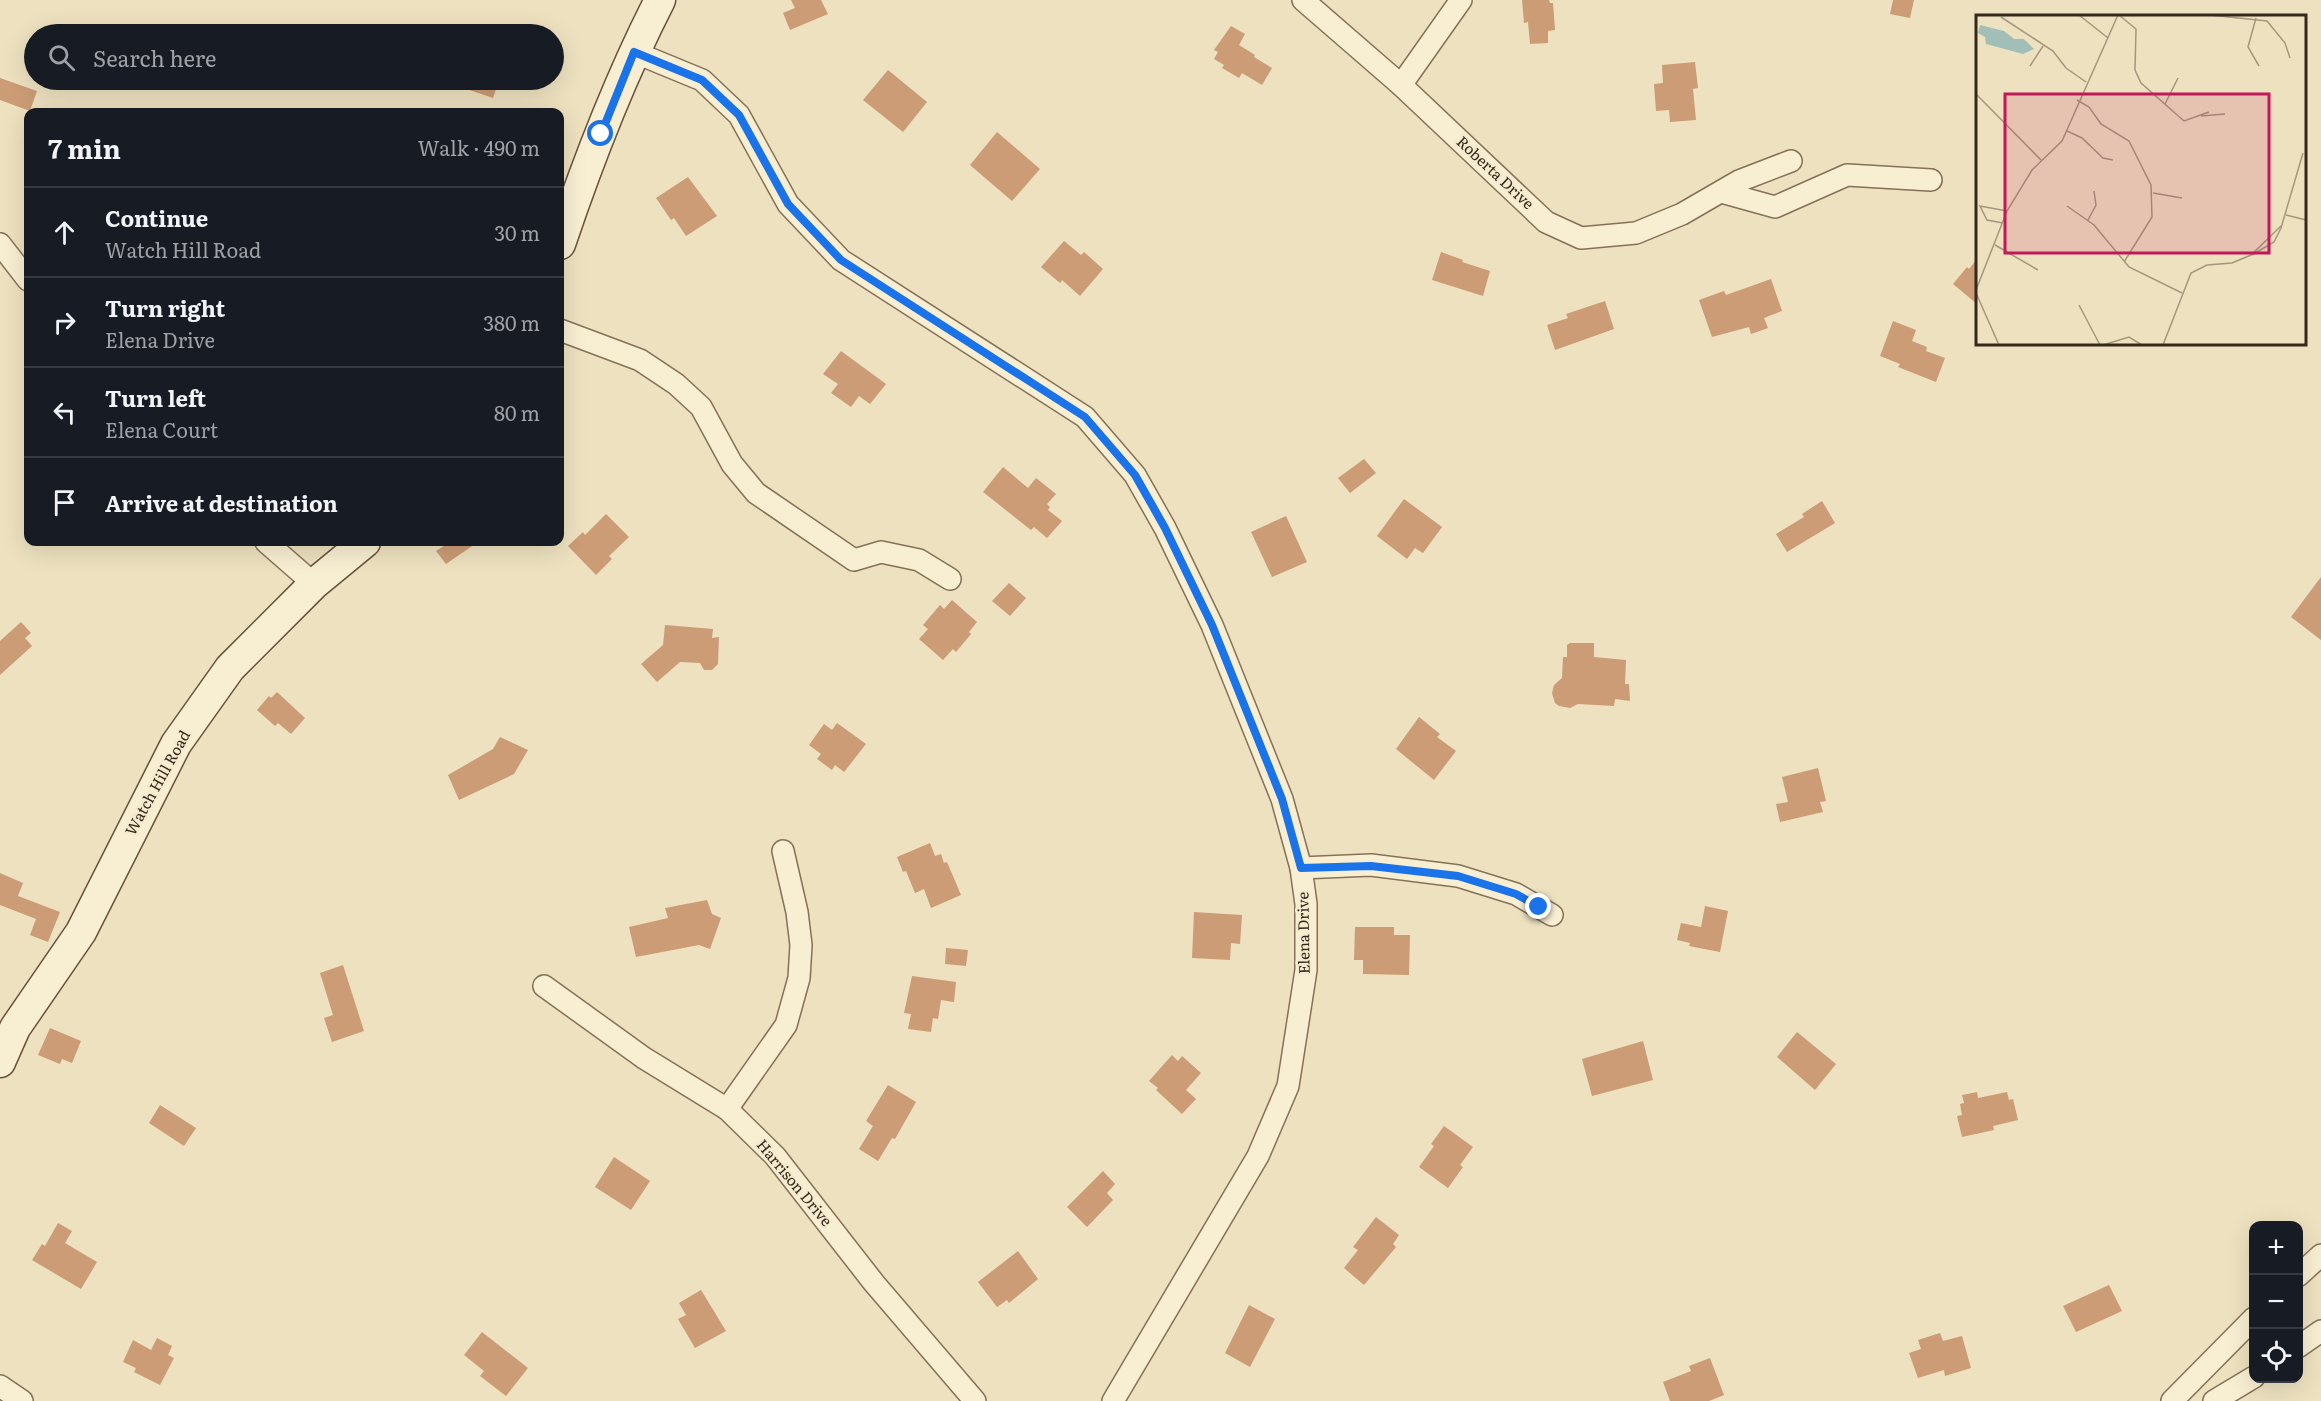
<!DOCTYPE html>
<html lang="en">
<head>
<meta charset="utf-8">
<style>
	:root { --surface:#171b24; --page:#20242c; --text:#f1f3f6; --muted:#9ea1a6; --line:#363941 }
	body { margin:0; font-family:Literata,serif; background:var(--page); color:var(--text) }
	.controls { position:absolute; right:18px; bottom:18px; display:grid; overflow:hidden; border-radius:12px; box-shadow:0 6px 24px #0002 }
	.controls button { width:54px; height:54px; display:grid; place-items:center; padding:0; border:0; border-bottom:2px solid var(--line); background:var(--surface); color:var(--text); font:30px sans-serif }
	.stop { position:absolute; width:18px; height:18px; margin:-14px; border:4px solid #1a73e8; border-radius:50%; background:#fff }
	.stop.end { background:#1a73e8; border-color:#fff; box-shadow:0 2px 6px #0008 }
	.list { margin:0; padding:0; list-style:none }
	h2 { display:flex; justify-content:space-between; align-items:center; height:78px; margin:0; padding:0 24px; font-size:26px }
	h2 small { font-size:20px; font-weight:400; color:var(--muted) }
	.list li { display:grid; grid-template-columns:39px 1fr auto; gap:18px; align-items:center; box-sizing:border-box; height:90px; padding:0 24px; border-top:2px solid var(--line) }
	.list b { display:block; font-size:22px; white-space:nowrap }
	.list p { margin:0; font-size:20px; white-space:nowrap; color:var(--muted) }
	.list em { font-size:20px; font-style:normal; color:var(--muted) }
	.icon { flex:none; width:33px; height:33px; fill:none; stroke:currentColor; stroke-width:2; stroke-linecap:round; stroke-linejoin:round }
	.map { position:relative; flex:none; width:2321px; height:1401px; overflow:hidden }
	.search { position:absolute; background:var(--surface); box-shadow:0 6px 24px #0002; left:24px; top:24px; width:540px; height:66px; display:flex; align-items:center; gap:15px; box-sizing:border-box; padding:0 21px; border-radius:33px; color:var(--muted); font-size:22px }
	.panel { position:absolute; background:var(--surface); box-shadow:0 6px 24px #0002; left:24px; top:108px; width:540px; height:438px; border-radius:12px }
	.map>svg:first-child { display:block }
</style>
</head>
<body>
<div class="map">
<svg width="2321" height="1401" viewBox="0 0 2321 1401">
	<rect width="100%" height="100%" fill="#ede1bf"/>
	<g fill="#cb9c75">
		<polygon points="791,0 821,0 828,14 790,30 783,13 795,8"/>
		<polygon points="1522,0 1549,0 1550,3 1553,3 1555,30 1548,31 1548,43 1530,44 1528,22 1524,23"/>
		<polygon points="1893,0 1914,0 1910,18 1890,14"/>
		<polygon points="1231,26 1245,34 1239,45 1255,55 1254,57 1272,68 1262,85 1242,73 1239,78 1222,68 1224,65 1214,59 1218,52 1214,50"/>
		<polygon points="1695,62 1698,88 1693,89 1696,120 1670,122 1669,110 1656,111 1654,84 1663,83 1662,65"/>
		<polygon points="888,70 927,102 903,132 863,100"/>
		<polygon points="0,78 37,91 30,111 0,100"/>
		<polygon points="447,80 499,80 493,98 446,82"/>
		<polygon points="997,132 1040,169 1012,201 970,165"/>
		<polygon points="688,177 717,216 686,236 674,218 671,220 656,198"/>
		<polygon points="1064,241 1081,255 1084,252 1103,269 1080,296 1062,280 1060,283 1041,267"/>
		<polygon points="1441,252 1463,260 1462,262 1490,271 1483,296 1432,280"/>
		<polygon points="1977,259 1977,304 1953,284 1967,267 1969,269"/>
		<polygon points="1771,279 1782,311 1764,318 1768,328 1751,334 1749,327 1712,337 1699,300 1724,291 1726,295"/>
		<polygon points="1605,301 1614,329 1555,350 1547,325 1568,318 1566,314"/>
		<polygon points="1893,321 1916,330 1912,341 1927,347 1926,351 1945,358 1936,382 1898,367 1900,364 1880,356"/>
		<polygon points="841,351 886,384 870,404 859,396 851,407 831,393 838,384 823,374"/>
		<polygon points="1364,459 1376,473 1350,493 1338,478"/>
		<polygon points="1003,467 1028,488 1036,478 1056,494 1047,504 1050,507 1048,510 1062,521 1047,538 1034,527 1031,530 983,492"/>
		<polygon points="1404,499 1442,527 1423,553 1415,548 1407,559 1377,536"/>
		<polygon points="1822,501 1835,523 1787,552 1776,534 1804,517 1802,514"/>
		<polygon points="606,514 629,537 609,556 612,559 596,575 568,546 583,532 585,535"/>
		<polygon points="1286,516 1307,562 1272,577 1251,532"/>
		<polygon points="450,542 478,542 446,564 436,551"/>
		<polygon points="2321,577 2321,640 2291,617"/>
		<polygon points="1009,583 1026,598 1010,616 992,601"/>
		<polygon points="952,600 977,622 969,632 971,634 956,652 953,649 943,660 919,639 928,629 923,625 940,605 944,609"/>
		<polygon points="21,622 31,633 25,638 32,646 0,675 0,641"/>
		<polygon points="665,625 713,629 712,638 719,637 718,664 712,670 704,670 700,663 680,662 657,682 641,664 663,645"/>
		<polygon points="1570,643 1594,643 1594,657 1626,660 1625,684 1629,684 1630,701 1615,699 1614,706 1578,704 1570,708 1559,706 1555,703 1552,693 1554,685 1562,678 1563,657 1567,657 1567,645"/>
		<polygon points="277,692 305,718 291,734 278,723 275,726 257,710 269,696 271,698"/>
		<polygon points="1419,717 1440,734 1437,737 1456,751 1434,780 1396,749"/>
		<polygon points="837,723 866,744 844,772 835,765 832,770 817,759 821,754 809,745 824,724 832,730"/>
		<polygon points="500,737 528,750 514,774 459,800 448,775 493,749"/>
		<polygon points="1818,768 1826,801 1820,802 1823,812 1780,822 1776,804 1788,802 1782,777"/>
		<polygon points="930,843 935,856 941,854 944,863 947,862 961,895 931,908 924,889 915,893 906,871 903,872 897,857"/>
		<polygon points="0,873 23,883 18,896 60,912 48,942 30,935 36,919 0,905"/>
		<polygon points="707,900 712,914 721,918 710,949 699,945 636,957 629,927 668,918 665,908"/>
		<polygon points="1705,906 1728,911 1720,952 1689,946 1690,943 1677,940 1681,923 1701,927"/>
		<polygon points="1194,912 1242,915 1240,944 1231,943 1230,960 1192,958"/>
		<polygon points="1355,927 1394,927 1394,935 1410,935 1409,975 1363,974 1363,960 1354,960"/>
		<polygon points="946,948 968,950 966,966 945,964"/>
		<polygon points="343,965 364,1031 332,1042 324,1018 333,1015 320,973"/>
		<polygon points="912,976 956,982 954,1002 941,1000 938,1019 933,1018 931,1032 908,1029 911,1014 904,1013"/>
		<polygon points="50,1028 81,1041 72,1063 62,1059 60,1064 38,1055"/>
		<polygon points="1797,1032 1836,1064 1815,1090 1777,1057"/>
		<polygon points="1643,1041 1653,1080 1592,1096 1582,1059"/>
		<polygon points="1172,1055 1178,1061 1182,1056 1201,1073 1186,1090 1196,1099 1182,1114 1156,1090 1158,1088 1149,1081"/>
		<polygon points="888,1085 916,1102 895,1139 892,1138 878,1161 859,1149 873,1126 866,1121"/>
		<polygon points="1977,1092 1978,1098 2007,1092 2009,1100 2013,1099 2018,1120 1993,1126 1994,1130 1962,1137 1957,1116 1962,1115 1960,1104 1964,1103 1962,1095"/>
		<polygon points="160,1105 196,1128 184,1146 149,1123"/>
		<polygon points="1444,1126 1473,1147 1460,1165 1463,1167 1448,1188 1419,1167 1434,1146 1431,1144"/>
		<polygon points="614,1157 650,1181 631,1210 595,1187"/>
		<polygon points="1103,1171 1115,1184 1107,1193 1113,1200 1087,1227 1067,1207"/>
		<polygon points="1376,1217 1399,1235 1393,1244 1396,1247 1364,1285 1344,1268 1358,1250 1353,1247"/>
		<polygon points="58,1223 72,1231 65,1243 97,1262 81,1289 32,1260 42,1244 45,1246"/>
		<polygon points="1018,1251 1038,1279 1009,1303 1007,1300 997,1307 978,1282"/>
		<polygon points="2109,1285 2122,1311 2076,1332 2063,1306"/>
		<polygon points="701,1290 726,1331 695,1348 678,1319 686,1315 679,1303"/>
		<polygon points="1249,1305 1275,1319 1250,1367 1225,1353"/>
		<polygon points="482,1332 528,1368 506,1396 480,1376 484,1371 464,1355"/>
		<polygon points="1940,1333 1943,1341 1962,1336 1971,1368 1945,1376 1944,1370 1918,1378 1909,1353 1921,1349 1918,1340"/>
		<polygon points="157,1338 172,1346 168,1355 174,1358 160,1385 134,1372 136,1368 123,1362 133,1340 151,1350"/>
		<polygon points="1710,1358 1724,1395 1709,1401 1670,1401 1663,1382 1691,1371 1689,1366"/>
	</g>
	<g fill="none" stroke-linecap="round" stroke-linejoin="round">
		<g stroke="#857158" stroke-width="24">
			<g id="street">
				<polyline points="1303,0 1401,85 1546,222 1581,238 1636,233 1682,214 1739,181 1791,161"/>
				<polyline points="634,52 702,80 739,115 788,204 841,260 1085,417 1135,475 1165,528 1212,625 1282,799 1301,868 1306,904 1306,970 1288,1086 1258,1156 1113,1401"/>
				<polyline points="1401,85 1461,0"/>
				<polyline points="1721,192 1775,207 1847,175 1931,180"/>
				<polyline points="0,244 28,280"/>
				<polyline points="560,330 640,360 676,384 701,407 732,464 756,493 854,560 881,552 919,560 950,579"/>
				<polyline points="266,542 314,584"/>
				<polyline points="1301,868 1371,865 1458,876 1516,894 1552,915"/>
				<polyline points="544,986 644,1058 727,1109 775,1156 874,1283 975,1401"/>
				<polyline points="727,1109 786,1025 799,978 801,945 797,912 783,851"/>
				<polyline points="2298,1276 2321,1255"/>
				<polyline points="2298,1347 2321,1331"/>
				<polyline points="0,1386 22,1401"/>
				<polyline points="2172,1401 2254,1318"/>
				<polyline points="2214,1401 2254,1377"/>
			</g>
		</g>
		<g stroke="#67523b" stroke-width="33">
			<g id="secondary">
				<path d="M 560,244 C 588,161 620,78 660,0"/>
				<polyline points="0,1062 15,1028 81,932 176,744 230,668 314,584 365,542"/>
			</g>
		</g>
		<use href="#street" stroke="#f8eed2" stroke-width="21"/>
		<use href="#secondary" stroke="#f8eed2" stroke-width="30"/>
	</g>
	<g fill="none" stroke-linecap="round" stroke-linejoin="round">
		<polyline stroke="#1a73e8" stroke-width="8" points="601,134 634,52 702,80 739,115 788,204 841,260 1085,417 1135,475 1165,528 1212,625 1282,799 1301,868 1371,866 1458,876 1516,894 1539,907"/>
	</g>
	<g text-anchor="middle" stroke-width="5" stroke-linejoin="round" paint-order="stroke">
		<g font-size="15" fill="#35291c" stroke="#f5ebce">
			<text transform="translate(1495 173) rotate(43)" y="5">Roberta Drive</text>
			<text transform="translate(158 783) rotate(-61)" y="5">Watch Hill Road</text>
			<text transform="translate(1304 933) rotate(-91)" y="5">Elena Drive</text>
			<text transform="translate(794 1183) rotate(50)" y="5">Harrison Drive</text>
		</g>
	</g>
	<g transform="translate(1976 15)">
		<rect width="330" height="330" fill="#ede1bf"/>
		<path d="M 4,10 L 28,16 L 38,24 L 48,24 L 58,34 L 47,39 L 10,29 L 9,22 L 2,18 Z" fill="#a2bfb7"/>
		<path fill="none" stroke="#a3977e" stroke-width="1.5" d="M 103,0 L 132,23M 143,0 L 160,14 L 159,55 L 165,68 L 208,106 L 233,97M 234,0 L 291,6 L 309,28 L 314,43M 25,2 L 77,36 L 90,53 L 110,67M 280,3 L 272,32 L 283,51M 54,51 L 67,31M 0,79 L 65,145M 101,85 L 113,92 L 125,109 L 153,126 L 175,170 L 176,202 L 148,247M 189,89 L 202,63M 225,101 L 249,99M 91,116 L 106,123 L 127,143 L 137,145M 177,178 L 206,183M 91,191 L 118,210 L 153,252 L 206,278M 310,200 L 330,205M 112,205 L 120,190 L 118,176M 27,208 L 11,205 L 4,191 L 31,196M 19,230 L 62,255M 276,240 L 298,227 L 305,213 L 327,138M 0,275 L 31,196 L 56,155 L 86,126 L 142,0M 0,278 L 23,330M 103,290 L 124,330M 127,330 L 153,322 L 166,330M 187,330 L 215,258 L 231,250 L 256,248 L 275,240 L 305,211"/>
		<path fill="#c2185b" fill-opacity="0.15" stroke="#c2185b" stroke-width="3" d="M 29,79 L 293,79 L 293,238 L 29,238 Z"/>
		<rect width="330" height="330" fill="none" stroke="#35291c" stroke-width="3"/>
	</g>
</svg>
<div class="controls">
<button>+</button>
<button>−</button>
<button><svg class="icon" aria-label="locate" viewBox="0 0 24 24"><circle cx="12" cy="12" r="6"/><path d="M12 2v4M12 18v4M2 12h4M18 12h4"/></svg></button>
</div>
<div class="stop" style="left:601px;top:134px"></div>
<div class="stop end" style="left:1539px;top:907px"></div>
<div class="search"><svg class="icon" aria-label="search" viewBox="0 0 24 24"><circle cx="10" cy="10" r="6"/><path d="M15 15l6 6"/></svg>Search here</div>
<section class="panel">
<h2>7 min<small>Walk · 490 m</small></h2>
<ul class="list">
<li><svg class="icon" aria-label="ahead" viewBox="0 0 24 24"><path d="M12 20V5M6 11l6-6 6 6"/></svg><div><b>Continue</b><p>Watch Hill Road</p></div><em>30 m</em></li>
<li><svg class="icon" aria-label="right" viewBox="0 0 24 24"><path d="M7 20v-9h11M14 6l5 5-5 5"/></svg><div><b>Turn right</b><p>Elena Drive</p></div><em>380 m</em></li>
<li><svg class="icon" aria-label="left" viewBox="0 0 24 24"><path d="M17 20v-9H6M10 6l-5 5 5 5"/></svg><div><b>Turn left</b><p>Elena Court</p></div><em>80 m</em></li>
<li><svg class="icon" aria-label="arrive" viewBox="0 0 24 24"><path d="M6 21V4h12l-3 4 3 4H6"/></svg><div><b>Arrive at destination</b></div></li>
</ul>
</section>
</div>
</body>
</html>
